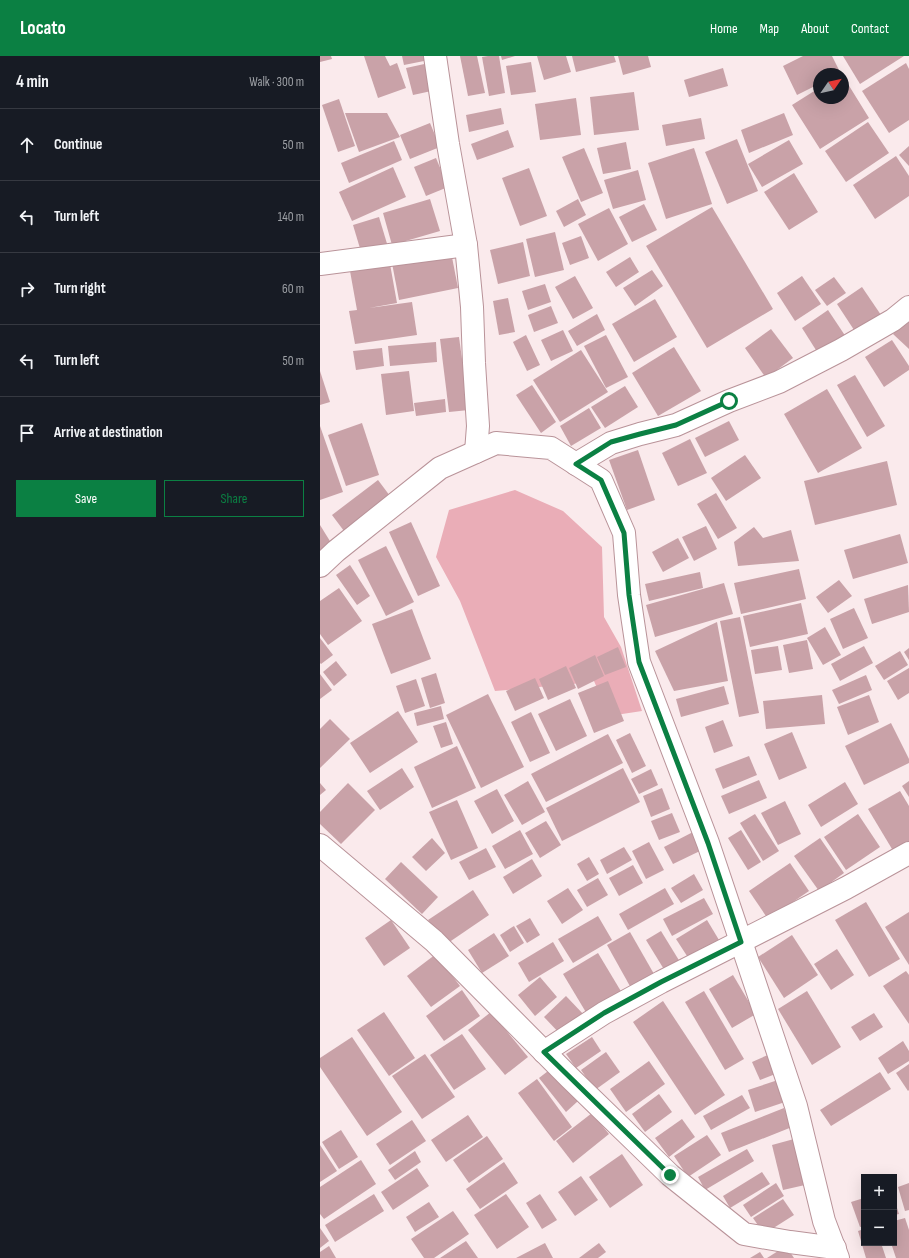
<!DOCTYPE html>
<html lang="en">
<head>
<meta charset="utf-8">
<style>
	:root { --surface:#171b24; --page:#20242c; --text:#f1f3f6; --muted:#9ea1a6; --line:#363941; --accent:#0b8043 }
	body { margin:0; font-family:"Sofia Sans Condensed",sans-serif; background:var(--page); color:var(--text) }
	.controls { position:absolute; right:12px; bottom:12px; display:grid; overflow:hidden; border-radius:0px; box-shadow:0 4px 16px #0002 }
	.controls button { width:36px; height:36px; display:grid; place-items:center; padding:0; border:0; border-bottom:1px solid var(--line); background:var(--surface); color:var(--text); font:20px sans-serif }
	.compass { position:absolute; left:493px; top:12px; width:36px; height:36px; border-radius:50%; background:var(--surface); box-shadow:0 4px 16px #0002; rotate:56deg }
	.stop { position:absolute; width:12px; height:12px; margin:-9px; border:3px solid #0b8043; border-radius:50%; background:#fff }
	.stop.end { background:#0b8043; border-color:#fff; box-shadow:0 1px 4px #0008 }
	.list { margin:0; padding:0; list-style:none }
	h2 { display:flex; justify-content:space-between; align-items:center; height:52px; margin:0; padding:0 16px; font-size:17px }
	h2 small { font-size:13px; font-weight:400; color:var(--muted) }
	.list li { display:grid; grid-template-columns:26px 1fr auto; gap:12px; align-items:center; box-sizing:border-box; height:72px; padding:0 16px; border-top:1px solid var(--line) }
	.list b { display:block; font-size:15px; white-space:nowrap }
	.list em { font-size:13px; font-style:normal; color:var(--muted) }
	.actions { display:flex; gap:8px; padding:12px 16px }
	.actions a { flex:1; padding:9px 0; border:1px solid var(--accent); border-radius:0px; text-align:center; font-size:14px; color:var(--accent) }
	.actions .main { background:var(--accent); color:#fff }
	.icon { flex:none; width:22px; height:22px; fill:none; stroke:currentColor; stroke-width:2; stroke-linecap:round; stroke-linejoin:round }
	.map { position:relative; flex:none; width:589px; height:1202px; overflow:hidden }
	header { display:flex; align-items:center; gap:24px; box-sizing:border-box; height:56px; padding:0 20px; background:var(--accent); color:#fff }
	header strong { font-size:19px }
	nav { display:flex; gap:22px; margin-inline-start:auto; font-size:14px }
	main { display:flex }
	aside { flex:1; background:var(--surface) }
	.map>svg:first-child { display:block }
</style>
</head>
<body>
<header>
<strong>Locato</strong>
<nav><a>Home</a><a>Map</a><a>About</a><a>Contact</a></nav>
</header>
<main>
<aside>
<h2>4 min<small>Walk · 300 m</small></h2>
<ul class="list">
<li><svg class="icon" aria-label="ahead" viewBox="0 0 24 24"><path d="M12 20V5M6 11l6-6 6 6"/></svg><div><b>Continue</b></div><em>50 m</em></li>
<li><svg class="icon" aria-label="left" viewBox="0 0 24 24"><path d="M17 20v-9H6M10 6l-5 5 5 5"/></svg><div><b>Turn left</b></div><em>140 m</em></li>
<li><svg class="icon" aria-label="right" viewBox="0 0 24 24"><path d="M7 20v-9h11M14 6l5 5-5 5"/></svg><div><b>Turn right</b></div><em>60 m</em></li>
<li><svg class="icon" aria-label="left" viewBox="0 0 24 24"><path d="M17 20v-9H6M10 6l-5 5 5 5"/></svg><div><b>Turn left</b></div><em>50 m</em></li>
<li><svg class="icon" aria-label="arrive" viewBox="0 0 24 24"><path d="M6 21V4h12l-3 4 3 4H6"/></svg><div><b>Arrive at destination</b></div></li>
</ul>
<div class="actions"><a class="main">Save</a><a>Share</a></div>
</aside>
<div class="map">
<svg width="589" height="1202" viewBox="0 0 589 1202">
	<rect width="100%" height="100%" fill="#faeaec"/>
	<polygon fill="#eaadb7" points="195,434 243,455 282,491 284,561 301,591 322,655 289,660 274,625 253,628 175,635 140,545 116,501 129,454"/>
	<g fill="#c9a2a8">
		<polygon points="0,0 11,0 12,3 0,6"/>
		<polygon points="44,0 65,0 70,10 77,7 86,32 58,42"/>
		<polygon points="82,0 108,0 109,4 84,9"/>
		<polygon points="140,0 157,0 165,37 148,40"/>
		<polygon points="168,0 179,0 185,37 169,40 162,1"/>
		<polygon points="181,0 195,0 182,4"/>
		<polygon points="217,0 246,0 251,16 224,24"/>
		<polygon points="252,0 294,0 296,6 256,16"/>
		<polygon points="298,0 328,0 331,11 303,19"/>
		<polygon points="483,0 512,0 521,18 499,18 499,28 477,39 463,10"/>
		<polygon points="523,0 584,0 540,28"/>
		<polygon points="211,6 216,36 191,39 186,10"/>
		<polygon points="109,7 116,34 93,39 86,12"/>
		<polygon points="586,7 589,13 589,64 569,77 542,35"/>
		<polygon points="403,12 408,30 369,41 364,24"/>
		<polygon points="523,20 549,62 500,93 472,49 499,32 499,42 523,42"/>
		<polygon points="314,36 319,74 274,79 270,41"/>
		<polygon points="256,42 261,79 220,84 215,48"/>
		<polygon points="19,43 35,90 18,96 2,49"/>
		<polygon points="181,52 184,68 149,76 146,59"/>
		<polygon points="25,57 67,57 80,81 39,96"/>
		<polygon points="464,57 473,79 429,97 421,74"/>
		<polygon points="381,62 385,83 346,90 342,69"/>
		<polygon points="548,66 569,97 526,126 505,95"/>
		<polygon points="110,67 120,91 90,103 80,79"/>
		<polygon points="188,74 194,91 157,104 151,88"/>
		<polygon points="417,83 438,135 407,148 385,96"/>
		<polygon points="469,84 483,108 442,131 428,108"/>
		<polygon points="74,85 82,104 29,127 21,107"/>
		<polygon points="306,86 311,113 283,118 277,92"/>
		<polygon points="589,90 589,110 579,99"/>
		<polygon points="264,92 283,137 261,146 242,101"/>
		<polygon points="374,92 392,148 346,163 328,107"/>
		<polygon points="576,100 589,120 589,140 555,163 533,129"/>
		<polygon points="116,102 128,131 106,140 94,111"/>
		<polygon points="73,111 86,141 32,165 19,136"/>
		<polygon points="209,112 227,160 200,170 182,122"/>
		<polygon points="318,114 326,144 293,153 284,124"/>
		<polygon points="474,117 498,156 469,174 444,136"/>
		<polygon points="110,143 120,175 72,189 63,157"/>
		<polygon points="258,143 266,159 244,171 236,155"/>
		<polygon points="324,148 337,174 312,186 299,161"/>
		<polygon points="392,151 453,253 387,292 326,190"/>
		<polygon points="289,152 308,188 278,205 258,168"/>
		<polygon points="59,161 68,191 42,199 33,169"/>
		<polygon points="235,176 244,214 215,221 206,183"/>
		<polygon points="261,180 269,202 250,209 242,187"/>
		<polygon points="203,186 210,220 178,228 170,194"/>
		<polygon points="131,196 138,232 79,244 72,207"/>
		<polygon points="310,201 319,216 296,231 286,216"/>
		<polygon points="70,208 77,247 49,252 92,246 97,279 35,288 29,255 37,254 30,215"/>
		<polygon points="332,214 343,230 315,250 303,232"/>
		<polygon points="255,220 273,252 253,263 235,231"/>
		<polygon points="482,220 501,248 475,265 457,237"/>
		<polygon points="514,221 526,237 507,250 495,234"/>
		<polygon points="225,228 231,246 208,254 202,235"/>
		<polygon points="542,231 561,259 536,277 517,248"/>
		<polygon points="188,242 195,276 179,279 173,245"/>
		<polygon points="335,243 357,281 314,306 292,268"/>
		<polygon points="231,250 238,267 214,276 208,259"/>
		<polygon points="508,254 528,284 501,302 482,272"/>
		<polygon points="277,258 285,274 257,290 248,275"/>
		<polygon points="589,261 589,293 573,278"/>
		<polygon points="451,273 473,302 446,322 425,292"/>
		<polygon points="243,274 253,295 231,305 221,284"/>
		<polygon points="206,279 220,309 207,315 193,286"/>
		<polygon points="286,279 308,321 286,332 264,290"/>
		<polygon points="139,281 149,354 129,356 120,283"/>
		<polygon points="572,284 589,310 589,314 564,331 545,301"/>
		<polygon points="116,286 117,306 70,310 68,290"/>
		<polygon points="354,291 381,335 338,360 312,317"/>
		<polygon points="62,292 64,310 36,314 33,295"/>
		<polygon points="261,294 288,336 240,366 213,324"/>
		<polygon points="0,315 10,346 0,349"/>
		<polygon points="89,315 94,355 66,359 61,318"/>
		<polygon points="535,319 565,370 547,381 517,329"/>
		<polygon points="212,329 236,366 221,377 196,339"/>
		<polygon points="305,330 318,351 285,372 271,351"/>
		<polygon points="507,333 542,392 498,417 464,358"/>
		<polygon points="125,343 126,356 96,360 94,347"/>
		<polygon points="269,352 281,372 251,390 240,370"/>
		<polygon points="409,365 419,384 385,401 375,382"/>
		<polygon points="42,367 59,419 26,430 8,379"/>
		<polygon points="0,370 23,436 0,444"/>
		<polygon points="370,383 387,417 358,430 342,397"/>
		<polygon points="318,394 335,444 307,454 289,404"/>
		<polygon points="425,399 441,422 406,445 391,422"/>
		<polygon points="567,405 577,449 495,469 484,425"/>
		<polygon points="58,424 70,440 24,475 12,459"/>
		<polygon points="396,437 417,472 398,483 377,448"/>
		<polygon points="91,466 120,530 98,540 69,476"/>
		<polygon points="0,469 13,490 0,499"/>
		<polygon points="386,470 397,493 374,505 362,481"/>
		<polygon points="434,471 443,482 471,474 479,505 418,510 414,486"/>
		<polygon points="580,478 588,507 533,523 524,494"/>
		<polygon points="358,482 369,502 343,516 332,496"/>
		<polygon points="66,490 94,546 66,560 38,504"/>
		<polygon points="30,509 50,540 37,549 16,519"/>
		<polygon points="479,513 486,543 421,558 414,527"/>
		<polygon points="380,516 383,532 329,545 325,528"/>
		<polygon points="519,524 532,540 508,557 496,541"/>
		<polygon points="404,527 413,558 335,581 326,549"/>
		<polygon points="588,529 589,556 552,568 544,543"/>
		<polygon points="19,532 42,565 8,589 0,578 0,545"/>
		<polygon points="481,547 488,578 430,591 423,560"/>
		<polygon points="534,552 548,582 523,593 510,563"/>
		<polygon points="92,553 111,603 71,618 52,568"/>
		<polygon points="420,561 439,657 419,661 400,565"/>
		<polygon points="397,566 408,625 354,635 335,595"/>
		<polygon points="505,571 521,599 503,609 487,582"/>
		<polygon points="0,582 13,599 1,608 0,607"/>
		<polygon points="487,584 493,613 469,617 463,589"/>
		<polygon points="458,590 462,614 435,618 431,594"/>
		<polygon points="544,590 553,607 520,625 511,608"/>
		<polygon points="298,591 306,611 285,619 277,601"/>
		<polygon points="589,592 589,604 584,596"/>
		<polygon points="580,595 588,609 564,624 555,610"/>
		<polygon points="275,599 284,620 258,633 249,612"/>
		<polygon points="16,605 27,619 14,630 3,616"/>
		<polygon points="246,610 256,632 228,644 219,623"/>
		<polygon points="589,612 589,637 578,644 567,625"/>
		<polygon points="116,617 125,647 110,652 101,622"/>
		<polygon points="0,618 12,634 0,643"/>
		<polygon points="546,619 552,634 519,648 512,634"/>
		<polygon points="215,622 224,642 195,655 186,635"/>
		<polygon points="96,623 105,650 85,657 76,630"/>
		<polygon points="288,625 304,665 274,677 258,637"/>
		<polygon points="404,630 409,648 361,661 356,643"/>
		<polygon points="168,638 204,711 161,732 126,659"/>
		<polygon points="502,639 505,668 446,673 443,645"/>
		<polygon points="549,639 559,666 528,679 517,651"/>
		<polygon points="250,643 267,680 236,695 218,658"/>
		<polygon points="121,650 124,663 97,670 94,657"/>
		<polygon points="78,655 98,686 50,717 30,687"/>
		<polygon points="211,656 230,697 210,706 191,666"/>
		<polygon points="10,663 30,683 0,712 0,673"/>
		<polygon points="403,664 413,690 394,697 385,671"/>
		<polygon points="126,666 133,688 121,692 113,670"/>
		<polygon points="571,667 589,703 589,707 544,729 525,690"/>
		<polygon points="472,676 487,712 459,724 444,688"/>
		<polygon points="310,677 326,710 312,717 296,684"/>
		<polygon points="288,678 303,707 226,746 211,718"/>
		<polygon points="137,690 156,732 112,752 94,711"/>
		<polygon points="429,700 437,719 403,733 395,713"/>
		<polygon points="82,712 94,731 60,754 47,735"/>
		<polygon points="303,712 320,746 242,785 226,752"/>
		<polygon points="331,713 338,729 319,738 311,723"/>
		<polygon points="439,724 447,742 409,758 401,740"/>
		<polygon points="208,725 225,756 202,769 184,739"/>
		<polygon points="589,725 589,741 582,730"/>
		<polygon points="525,726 538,748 501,771 488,749"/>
		<polygon points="0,727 6,734 0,739"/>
		<polygon points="28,727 55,754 21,788 0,768 0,756"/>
		<polygon points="342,732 350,753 331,761 323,740"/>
		<polygon points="177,733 194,765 172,778 154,745"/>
		<polygon points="580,735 589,750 589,790 575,798 548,753"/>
		<polygon points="137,744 158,792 131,804 109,756"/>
		<polygon points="465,745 481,778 458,789 441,757"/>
		<polygon points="352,757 360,776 339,784 331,765"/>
		<polygon points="435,758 459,795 443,805 420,767"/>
		<polygon points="538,758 560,791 526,814 504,781"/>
		<polygon points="226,765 241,789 220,802 205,777"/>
		<polygon points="200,774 213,798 185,813 172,790"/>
		<polygon points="421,774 441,806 428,814 408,782"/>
		<polygon points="373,776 382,794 353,808 344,791"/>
		<polygon points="112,782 125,797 106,815 92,801"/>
		<polygon points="500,782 524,817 499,835 474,800"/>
		<polygon points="329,786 344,814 326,823 312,795"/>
		<polygon points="304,791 312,804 287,818 280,804"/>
		<polygon points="166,792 176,811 149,824 139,806"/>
		<polygon points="269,801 279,818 267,825 257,808"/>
		<polygon points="212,803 222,820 193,838 183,821"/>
		<polygon points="81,806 118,841 102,858 65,823"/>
		<polygon points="470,807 489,835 448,863 429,835"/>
		<polygon points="313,809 323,827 299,840 289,822"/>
		<polygon points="374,818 383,834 361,847 351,832"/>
		<polygon points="278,822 288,839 267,851 257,834"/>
		<polygon points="248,832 263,854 242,868 227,845"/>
		<polygon points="345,832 354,848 308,874 299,858"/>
		<polygon points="153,834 169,859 125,889 108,864"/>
		<polygon points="384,842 393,858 352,880 343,863"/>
		<polygon points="546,846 580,903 549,921 515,864"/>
		<polygon points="589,856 589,909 565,871"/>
		<polygon points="278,860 292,884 253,907 238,883"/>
		<polygon points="210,862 220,879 207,887 196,870"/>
		<polygon points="71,864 90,892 64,910 45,882"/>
		<polygon points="387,864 399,884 369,903 356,883"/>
		<polygon points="194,870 204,887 190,896 180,879"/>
		<polygon points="341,875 360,906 345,915 326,884"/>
		<polygon points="310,876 334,918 311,932 287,889"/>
		<polygon points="174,877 189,900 162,917 148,894"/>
		<polygon points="472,879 498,919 464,942 438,901"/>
		<polygon points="233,886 244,905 209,926 198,907"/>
		<polygon points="517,893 534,919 511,934 494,908"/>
		<polygon points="278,897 305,942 270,963 243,918"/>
		<polygon points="116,898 140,930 111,951 87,920"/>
		<polygon points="586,915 589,919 589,968 563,930"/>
		<polygon points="413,919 436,958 412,972 389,933"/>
		<polygon points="220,921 237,941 215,960 198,939"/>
		<polygon points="142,934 160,960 124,985 106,960"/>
		<polygon points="384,935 424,1003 405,1014 365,946"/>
		<polygon points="487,935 521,991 492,1009 458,953"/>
		<polygon points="246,940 265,960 243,981 224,961"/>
		<polygon points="343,945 405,1039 375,1059 313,966"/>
		<polygon points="64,956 95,1002 69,1020 37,974"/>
		<polygon points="171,956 208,1001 185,1019 148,974"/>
		<polygon points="554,957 563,971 540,985 531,971"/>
		<polygon points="142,978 166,1013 134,1034 110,999"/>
		<polygon points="32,981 82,1056 47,1080 0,1011 0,1002"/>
		<polygon points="272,981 281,995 256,1012 246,998"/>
		<polygon points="583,985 589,995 589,1005 568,1018 558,1002"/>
		<polygon points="286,996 300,1016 275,1034 261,1014"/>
		<polygon points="105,998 135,1041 102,1063 72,1020"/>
		<polygon points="450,998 458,1017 440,1024 432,1006"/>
		<polygon points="329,1005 345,1028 306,1056 290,1033"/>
		<polygon points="589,1008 589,1034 588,1035 576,1017"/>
		<polygon points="232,1012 258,1045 246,1056 219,1022"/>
		<polygon points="560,1016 571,1033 511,1070 500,1054"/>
		<polygon points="217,1023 252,1071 234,1085 198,1037"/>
		<polygon points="458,1024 465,1046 435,1056 428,1034"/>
		<polygon points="339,1038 352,1056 325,1076 312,1058"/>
		<polygon points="422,1039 430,1052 391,1074 383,1060"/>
		<polygon points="464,1052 472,1071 409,1096 401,1077"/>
		<polygon points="272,1057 289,1078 253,1107 236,1085"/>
		<polygon points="148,1059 163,1081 126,1106 111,1084"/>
		<polygon points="362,1063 375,1081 349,1101 335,1082"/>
		<polygon points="92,1064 106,1085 70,1109 56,1088"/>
		<polygon points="21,1074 38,1101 19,1113 2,1086"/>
		<polygon points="387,1079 401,1099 368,1121 354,1100"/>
		<polygon points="167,1080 183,1103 149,1127 133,1104"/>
		<polygon points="474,1083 485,1129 463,1134 452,1089"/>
		<polygon points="0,1089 17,1115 0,1126"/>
		<polygon points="427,1093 434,1105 385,1134 378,1121"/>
		<polygon points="95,1095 101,1106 75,1124 68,1114"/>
		<polygon points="302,1098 323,1129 290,1152 269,1121"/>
		<polygon points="41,1104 56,1128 4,1163 0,1158 0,1131"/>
		<polygon points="184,1106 198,1127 160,1153 146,1133"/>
		<polygon points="97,1112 109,1130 73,1154 61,1136"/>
		<polygon points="442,1116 450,1128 410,1152 403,1140"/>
		<polygon points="261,1120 278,1144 255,1160 238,1136"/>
		<polygon points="456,1127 464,1140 431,1161 423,1149"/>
		<polygon points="589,1127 589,1154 585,1155 578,1131"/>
		<polygon points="54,1138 64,1155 15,1186 5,1169"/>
		<polygon points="186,1138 209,1171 177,1193 154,1159"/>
		<polygon points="220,1138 237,1164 222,1173 206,1147"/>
		<polygon points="544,1142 544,1170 540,1171 531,1146"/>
		<polygon points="463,1143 474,1159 444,1178 433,1162"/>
		<polygon points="574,1143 579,1158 574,1159"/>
		<polygon points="109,1146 119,1161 95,1176 86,1161"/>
		<polygon points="133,1155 149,1178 114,1202 104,1202 91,1183"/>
		<polygon points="585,1162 589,1174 589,1202 576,1202 571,1187 574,1187 574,1165"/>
		<polygon points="0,1172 9,1185 0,1192"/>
		<polygon points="544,1173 544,1187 561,1187 566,1202 546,1202 538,1175"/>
		<polygon points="146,1185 158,1202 120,1202"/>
		<polygon points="225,1187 233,1202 196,1202"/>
		<polygon points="279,1187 286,1196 278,1202 259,1202"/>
		<polygon points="9,1190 16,1202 0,1202 0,1196"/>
		<polygon points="466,1190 474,1202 447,1202"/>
		<polygon points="440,1196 444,1202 430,1202"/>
	</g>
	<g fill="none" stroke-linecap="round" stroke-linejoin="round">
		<g stroke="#b99399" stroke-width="24">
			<g id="street">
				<polyline points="115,0 128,88 146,189 152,251 154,307 158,370 156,396"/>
				<polyline points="0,208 146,189"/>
				<polyline points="256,408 291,387 320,378 356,369 409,345 459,326 521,294 573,264 589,251"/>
				<polyline points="0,510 16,495 120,412 176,387 231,392 281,424 304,477 309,539 319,606 388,787 476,1050 504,1165 518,1202"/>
				<polyline points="0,789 114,885 250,1022 350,1119 424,1178 470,1186 515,1192"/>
				<polyline points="224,996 284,957 341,926 526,832 589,797"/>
			</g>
		</g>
		<use href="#street" stroke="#fff" stroke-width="22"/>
	</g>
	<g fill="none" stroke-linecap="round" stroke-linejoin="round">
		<polyline stroke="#0b8043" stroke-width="5" points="350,1119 224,996 284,957 341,926 421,886 388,787 319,606 309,539 304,477 281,424 256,408 291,386 320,378 356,369 409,345"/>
	</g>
</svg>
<div class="controls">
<button>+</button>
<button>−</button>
</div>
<svg class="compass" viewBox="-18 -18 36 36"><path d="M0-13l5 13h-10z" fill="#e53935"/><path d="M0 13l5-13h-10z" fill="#9ea1a6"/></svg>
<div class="stop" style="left:409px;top:345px"></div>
<div class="stop end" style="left:350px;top:1119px"></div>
</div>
</main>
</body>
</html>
